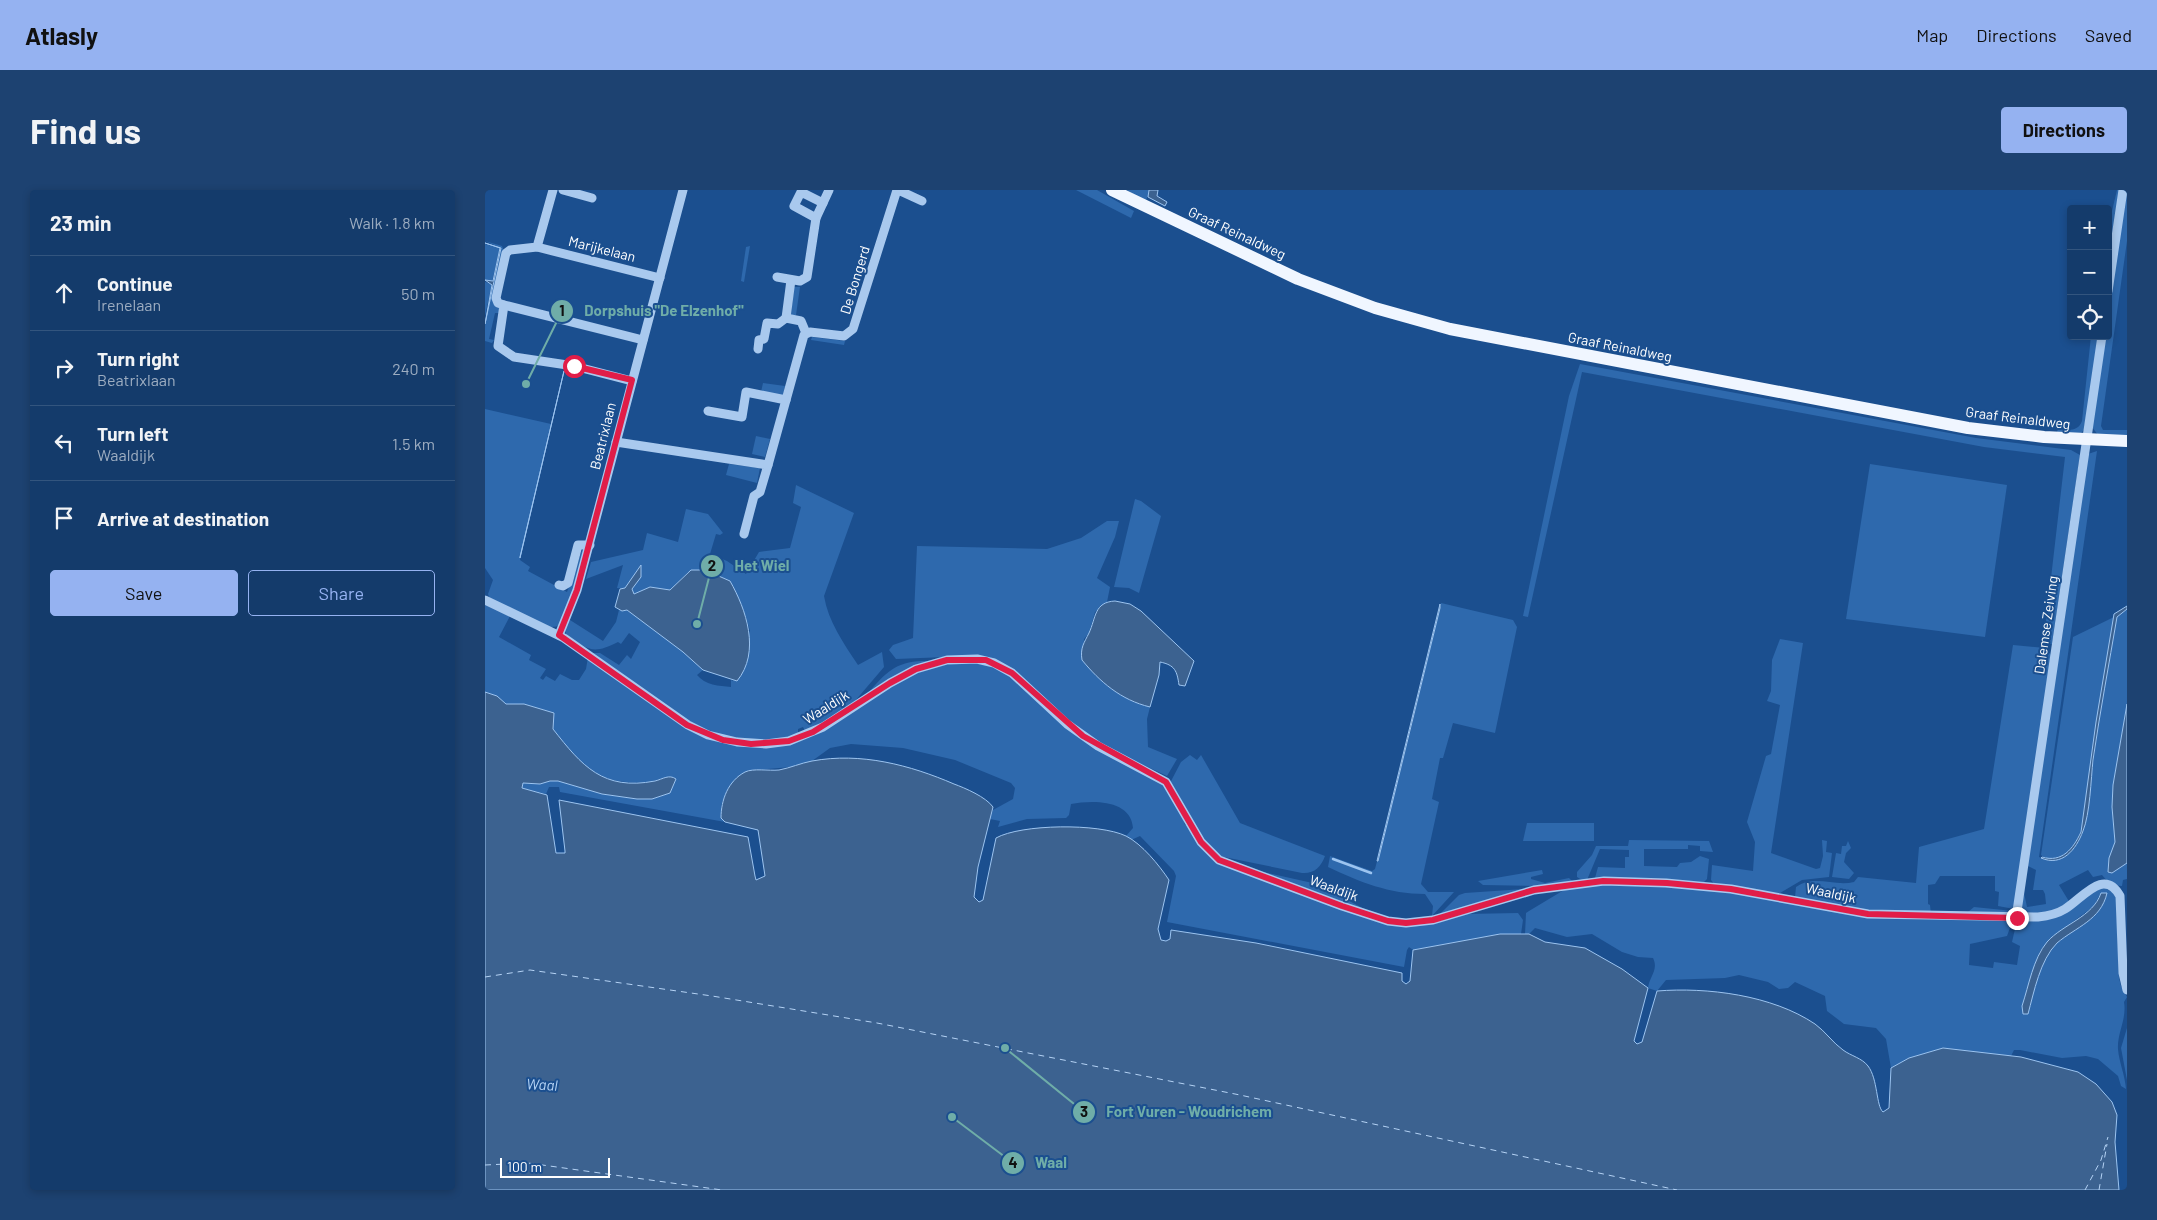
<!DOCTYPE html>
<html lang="en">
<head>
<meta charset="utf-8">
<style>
	:root { --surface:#143b6b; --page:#1d4271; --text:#f1f3f6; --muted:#9dadc1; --line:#33557e; --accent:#95b2f1 }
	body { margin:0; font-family:Barlow,sans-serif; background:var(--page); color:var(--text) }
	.controls { position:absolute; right:15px; top:15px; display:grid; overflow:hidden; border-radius:5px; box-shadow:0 2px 8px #0003 }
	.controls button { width:45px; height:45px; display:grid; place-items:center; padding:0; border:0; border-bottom:1px solid var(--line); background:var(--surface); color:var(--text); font:25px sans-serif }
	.scale { position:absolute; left:15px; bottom:12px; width:110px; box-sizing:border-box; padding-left:5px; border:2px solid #fff; border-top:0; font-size:14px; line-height:18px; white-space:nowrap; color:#fff; -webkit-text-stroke:4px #1b4f8f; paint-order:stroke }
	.stop { position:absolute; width:15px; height:15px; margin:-11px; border:4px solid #e11d48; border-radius:50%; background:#fff }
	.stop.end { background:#e11d48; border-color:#fff; box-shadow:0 1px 5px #0008 }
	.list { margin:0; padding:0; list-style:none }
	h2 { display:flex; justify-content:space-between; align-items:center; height:65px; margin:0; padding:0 20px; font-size:21px }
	h2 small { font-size:16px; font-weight:400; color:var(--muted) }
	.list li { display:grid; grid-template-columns:32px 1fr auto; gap:15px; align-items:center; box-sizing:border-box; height:75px; padding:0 20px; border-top:1px solid var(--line) }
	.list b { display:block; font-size:19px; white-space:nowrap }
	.list p { margin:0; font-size:16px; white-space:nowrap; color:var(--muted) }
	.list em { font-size:16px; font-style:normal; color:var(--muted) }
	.actions { display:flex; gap:10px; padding:15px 20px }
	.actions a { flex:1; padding:11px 0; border:1px solid var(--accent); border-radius:5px; text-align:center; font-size:18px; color:var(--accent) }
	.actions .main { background:var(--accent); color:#111 }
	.icon { flex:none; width:28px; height:28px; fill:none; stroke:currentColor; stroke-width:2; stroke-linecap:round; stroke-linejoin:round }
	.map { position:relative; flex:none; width:1642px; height:1000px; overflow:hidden; border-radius:5px }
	header { display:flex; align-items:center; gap:30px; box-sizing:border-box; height:70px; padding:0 25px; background:var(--accent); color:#111 }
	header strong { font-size:24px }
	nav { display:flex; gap:28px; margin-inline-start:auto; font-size:18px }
	.intro { display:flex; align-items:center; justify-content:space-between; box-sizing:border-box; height:120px; padding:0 30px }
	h1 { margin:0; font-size:35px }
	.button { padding:12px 22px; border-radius:5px; background:var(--accent); color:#111; font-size:18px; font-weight:700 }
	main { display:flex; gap:30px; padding:0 30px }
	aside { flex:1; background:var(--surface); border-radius:5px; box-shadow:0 2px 8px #0003 }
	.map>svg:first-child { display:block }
</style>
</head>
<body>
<header>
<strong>Atlasly</strong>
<nav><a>Map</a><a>Directions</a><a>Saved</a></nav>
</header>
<div class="intro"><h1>Find us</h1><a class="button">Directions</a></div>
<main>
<aside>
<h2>23 min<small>Walk · 1.8 km</small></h2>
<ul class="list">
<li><svg class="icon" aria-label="ahead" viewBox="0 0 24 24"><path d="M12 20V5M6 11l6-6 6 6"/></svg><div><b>Continue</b><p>Irenelaan</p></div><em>50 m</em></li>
<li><svg class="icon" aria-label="right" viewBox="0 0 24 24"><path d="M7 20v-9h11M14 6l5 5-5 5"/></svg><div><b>Turn right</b><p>Beatrixlaan</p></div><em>240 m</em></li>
<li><svg class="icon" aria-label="left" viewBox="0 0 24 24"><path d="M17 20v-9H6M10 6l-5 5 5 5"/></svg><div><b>Turn left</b><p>Waaldijk</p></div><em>1.5 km</em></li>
<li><svg class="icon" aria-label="arrive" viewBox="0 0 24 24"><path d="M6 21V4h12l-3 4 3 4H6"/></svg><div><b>Arrive at destination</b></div></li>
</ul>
<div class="actions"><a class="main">Save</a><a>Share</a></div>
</aside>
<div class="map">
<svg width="1642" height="1000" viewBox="0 0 1642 1000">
	<rect width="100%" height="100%" fill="#1b4f8f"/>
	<g fill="#2e69ad" fill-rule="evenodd">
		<polygon points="591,0 612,0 649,21 646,28"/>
		<polygon points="642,0 664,0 665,2 660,12"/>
		<polygon points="1632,0 1636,0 1623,87 1623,38"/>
		<polygon points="1639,0 1642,0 1642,51 1616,236 1618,240 1642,240 1642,247 1613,245 1607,237 1619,146 1623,146 1623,116"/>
		<polygon points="0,51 17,56 19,61 14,123 10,123 4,149 9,150 7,153 0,151 0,134 16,58"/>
		<polygon points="0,54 15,58 7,92 0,90"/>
		<polygon points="265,56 259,92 256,91 261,57"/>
		<polygon points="0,92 7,94 0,126"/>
		<polygon points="309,97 315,97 311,125 306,125"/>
		<path d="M 1606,146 L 1614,146 L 1599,240 L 1595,244 L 1571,245 L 1573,239 C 1583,240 1593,242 1597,231 Z"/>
		<polygon points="327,147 360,151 359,155 326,150"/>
		<polygon points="1095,174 1491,248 1586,260 1595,265 1567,454 1559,454 1560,440 1580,267 1499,257 1097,182 1043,427 1038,426 1084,206"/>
		<polygon points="278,193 300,196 298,206 276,202"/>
		<path d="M 0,219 L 66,234 L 35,370 L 45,377 L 43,381 L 82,402 L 97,360 L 100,361 C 95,377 86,422 76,434 C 73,437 68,437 64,437 L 5,409 L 3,404 L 8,390 L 0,378 Z"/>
		<polygon points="271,246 285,249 280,267 267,264"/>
		<path d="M 1612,261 L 1554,667 C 1576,677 1592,660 1599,639 C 1606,614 1606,585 1610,559 C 1616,515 1625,471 1632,427 L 1642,419 L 1642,514 L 1628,595 L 1627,617 L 1630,652 L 1623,681 L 1627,683 L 1642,673 L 1642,689 L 1638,690 L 1637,696 C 1627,696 1623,692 1617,685 L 1608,687 L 1603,680 L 1574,695 L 1585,713 L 1572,721 L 1541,724 L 1536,718 L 1539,703 L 1542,717 L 1561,714 L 1560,704 L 1558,700 L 1548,700 L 1551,680 L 1541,675 L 1603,264 Z"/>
		<polygon points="244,274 275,278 272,293 241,285"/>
		<polygon points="1385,274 1522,295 1500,447 1361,429"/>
		<path d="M 311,295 L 369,323 L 339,406 C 343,431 359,454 373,475 L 397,462 L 399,477 L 370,511 L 321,543 L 318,537 L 313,539 L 313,545 L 286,551 L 240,547 L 208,535 L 108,463 L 115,463 L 134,475 L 142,465 L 146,469 L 155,452 L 144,443 L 136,454 L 133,452 C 108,465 102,460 81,444 L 80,439 L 85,430 L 118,451 L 131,432 L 134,420 L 142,420 L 198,462 L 218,480 L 212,485 C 220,495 234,496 246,497 L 246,490 L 248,491 L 265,441 L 261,427 L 245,391 L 217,380 L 203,382 L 185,400 L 165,397 L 149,404 L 147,401 L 155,376 L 153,382 L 139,399 L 132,398 L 138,375 L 101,389 L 106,372 L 158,360 L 162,343 L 193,352 L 201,319 L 223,324 L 238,343 L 235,345 L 231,344 L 225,364 L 242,371 L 261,384 L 274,362 L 305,358 L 316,317 L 308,313 Z"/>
		<polygon points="650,309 656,311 676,326 654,403 644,398 629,397"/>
		<path d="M 622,331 L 634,331 L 630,347 L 612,388 L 625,397 L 622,412 L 610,422 L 604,443 L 599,449 L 597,470 C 615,492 636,510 665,517 L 662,529 L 663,557 L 692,569 L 682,586 L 626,560 L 596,542 L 525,479 L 461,467 L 411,469 L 404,460 L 408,455 L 428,448 L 432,356 L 562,359 L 596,348 Z"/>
		<path d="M 0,413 L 26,424 L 14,447 L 46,465 L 44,470 L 61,479 L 55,488 L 58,490 L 61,486 L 70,491 L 75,484 L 87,490 L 94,490 L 101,479 L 103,467 L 227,549 L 297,554 L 438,479 L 480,471 L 508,475 L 526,486 L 581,536 L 678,594 L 697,625 L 700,635 L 702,635 L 720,662 L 897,731 L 981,724 L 1033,723 L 1038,730 L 1036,744 L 1015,744 L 928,760 L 924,757 L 922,760 L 919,777 L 682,732 L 691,686 L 689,681 L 655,646 L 646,650 L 641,646 L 648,638 C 646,609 607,610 586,614 L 584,625 L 581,628 L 542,629 L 513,637 L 515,631 L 505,629 L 508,620 L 528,609 L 530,598 L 526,593 L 470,570 L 418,558 L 366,554 L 345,558 L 327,571 L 306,577 L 261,581 C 249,594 227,613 240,632 L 75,602 L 74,597 L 64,597 L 61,604 L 37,598 L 38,593 L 55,594 L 65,591 L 73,591 L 117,604 L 152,609 L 170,608 L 185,603 L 191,589 C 181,585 172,591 161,592 C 112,596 95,574 68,539 L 69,523 L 39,514 L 21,514 L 0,502 Z"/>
		<path d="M 956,413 L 1028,430 L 1032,437 L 1010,543 L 968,533 L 958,568 L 955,568 L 947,609 L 954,612 L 936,694 L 943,702 L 969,702 L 947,726 L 948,716 L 940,704 C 904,704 875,692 843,677 L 845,666 L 887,681 L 890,679 L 925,543 Z"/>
		<path d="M 1629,427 L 1596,642 C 1589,657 1574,679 1556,665 L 1588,447 Z"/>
		<polygon points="1295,449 1318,453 1286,663 1331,679 1335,678 1338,666 1337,650 1342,651 1341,662 1347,663 1344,687 1317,690 1295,703 1230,695 1226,690 1227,675 1268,681 1270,652 1262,632 1281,566 1286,564 1295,515 1282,511 1286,501 1287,470"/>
		<path d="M 1528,455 L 1560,458 L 1566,465 L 1529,719 L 1513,716 L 1514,702 L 1510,701 L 1510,686 L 1455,686 L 1450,694 L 1443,695 L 1443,714 L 1445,715 L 1446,724 L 1390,722 L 1310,707 L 1311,697 C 1330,684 1349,697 1369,692 L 1373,687 L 1431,693 L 1434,657 L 1499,639 Z"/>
		<path d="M 448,471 L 384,502 C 405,477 415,470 448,471 Z"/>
		<path d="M 705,565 L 712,570 L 716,565 L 755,633 L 840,666 C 836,677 829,684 817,683 L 734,666 L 724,658 L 685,593 L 696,572 Z"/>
		<polygon points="1042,633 1109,633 1109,651 1038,651"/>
		<polygon points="1144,650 1224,651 1228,662 1215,661 1215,656 1203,655 1203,659 1159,659 1159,676 1192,677 1195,673 1206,672 1215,666 1224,669 1222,689 1219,692 1110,688 1113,677 1140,678 1140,667 1144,667 1144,660 1115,659 1102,690 1097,690 1092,687 1092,682 1107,665 1111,656 1143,656"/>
		<polygon points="1363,651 1366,658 1361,663 1359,672 1369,683 1364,689 1347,687 1351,663 1356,664 1357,656 1361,656"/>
		<polygon points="1057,680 1058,684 1046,687 1046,689 1060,693 1084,688 1088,692 1058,696 998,695 993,691"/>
		<polygon points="778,682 832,694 887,723"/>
		<path d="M 1108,695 L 1159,695 L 1244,701 L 1406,729 L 1523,731 L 1526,735 L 1522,746 L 1485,754 L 1484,775 L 1508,778 L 1509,772 L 1532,775 L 1535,756 L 1527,752 L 1532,730 L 1554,729 L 1608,700 L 1620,698 L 1631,704 L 1634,788 L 1636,796 L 1642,807 L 1639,812 C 1642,829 1632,843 1633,859 C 1634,872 1640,885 1641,899 L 1636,896 L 1633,886 L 1613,869 L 1601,866 L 1577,868 L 1535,860 L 1529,860 L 1526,866 L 1458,858 L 1424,868 L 1406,878 L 1401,849 L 1391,838 L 1359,834 L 1342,821 L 1340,806 L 1310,792 L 1303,798 L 1294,799 L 1283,792 L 1254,785 L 1240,788 L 1181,790 L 1172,801 L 1163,798 C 1164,787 1174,780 1168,768 L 1153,767 L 1137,762 L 1107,744 L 1082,747 L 1050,738 L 1044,744 L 1040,744 L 1041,723 L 1044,721 L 1079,700 ZM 1616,703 L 1622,703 C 1616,730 1590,736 1572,753 C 1555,770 1549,802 1543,824 L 1538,824 L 1555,761 L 1567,747 L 1608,717 Z"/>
		<polygon points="1039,699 954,725 974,705 980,703"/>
		<polygon points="1489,717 1528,721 1524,724 1483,722"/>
		<polygon points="1642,838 1642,890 1636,858"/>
	</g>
	<g fill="#3c6290" stroke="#9cc4f0">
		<polygon points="664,0 673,0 672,6 682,12 680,16 663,7"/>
		<polygon points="0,53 16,58 0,134 7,95 0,90 8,91 15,58"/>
		<polygon points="79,181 35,368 35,367"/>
		<path d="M 156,375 L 156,387 L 147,399 L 149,404 L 165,397 L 185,400 L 206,380 L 220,380 L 245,391 C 261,419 276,462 252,491 L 218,480 L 198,462 L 142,420 L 137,421 L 130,417 L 135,399 L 140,398 Z"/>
		<path d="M 630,411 L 645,414 L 656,421 L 709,471 L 700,496 L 694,495 C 692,481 690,475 675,472 L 674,485 L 665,517 C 636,510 615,492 597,470 C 595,458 599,453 604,443 C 611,428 609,412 630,411 Z"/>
		<polygon points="955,414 955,418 893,671 892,671"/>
		<path d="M 1642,416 L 1642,419 L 1632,427 C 1624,474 1615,522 1608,570 C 1606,589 1605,624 1598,641 C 1591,660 1577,677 1556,668 L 1557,667 C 1577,673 1588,659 1596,642 L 1611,532 L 1629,424 Z"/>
		<path d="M 0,502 L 12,506 L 21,514 L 39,514 L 69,523 L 68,539 C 97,576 118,601 170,591 C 178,589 184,584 191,589 L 185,603 L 167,609 L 152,609 L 117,604 L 73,591 L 65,591 L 55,594 L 38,593 L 37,598 L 62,605 L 71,663 L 80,663 L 80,661 L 74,610 L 263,647 L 270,686 L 271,690 L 280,686 L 273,640 L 240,632 L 236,628 C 236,610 243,591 260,582 C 268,578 284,581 294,580 C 305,578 316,573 327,571 C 376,562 425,575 469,594 C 480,598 501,607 508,617 L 493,677 L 489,707 L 494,712 L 498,710 L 511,648 C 536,634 614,633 641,646 C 657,654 674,675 684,690 L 673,739 L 676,750 L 681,751 L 685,749 L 686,740 L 771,753 L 917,783 L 917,791 L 921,794 L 925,791 L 928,760 L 1015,744 L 1044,744 L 1060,752 L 1100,758 L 1137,779 L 1163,798 L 1149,851 L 1152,854 L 1157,852 L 1172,801 C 1222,797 1287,805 1330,834 C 1340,841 1348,853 1358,860 C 1366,866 1377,868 1383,876 C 1393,889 1391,916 1398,922 L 1404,918 L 1406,878 L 1424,868 L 1458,858 L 1536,867 L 1593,882 L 1611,894 L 1627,912 L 1632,925 L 1630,952 L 1634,1000 L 0,1000 Z"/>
		<polygon points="1642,514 1642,673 1627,683 1623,682 1624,668 1630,652 1627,617 1628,595"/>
		<path d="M 1616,703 L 1622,703 C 1616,730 1591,737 1572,753 C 1555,770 1549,802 1543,824 L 1538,824 L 1537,816 C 1544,795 1548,769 1562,752 C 1578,734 1608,727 1616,703 Z"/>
	</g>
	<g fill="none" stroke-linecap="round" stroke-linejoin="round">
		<polyline stroke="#9cc4f0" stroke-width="2.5" points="848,669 886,683"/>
		<g stroke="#b5d3f5" stroke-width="1" stroke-dasharray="6 5" stroke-linecap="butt">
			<polyline points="0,787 45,780 227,806 392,833 755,905 1192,1000"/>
			<polyline points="0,975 43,973 237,1000"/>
			<polyline points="1600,1000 1616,970 1623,947"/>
			<polyline points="1614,1000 1622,954"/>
		</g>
		<g stroke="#a9c9ee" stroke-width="9">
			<polyline points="68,0 52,57 25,60 21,63 11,108 13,113 19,115 13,156 29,167 89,176 147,191"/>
			<polyline points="78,0 107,8"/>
			<polyline points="413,0 437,11"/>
			<polyline points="331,28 309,16 316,2 338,13"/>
			<polyline points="52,57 175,88"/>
			<polyline points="292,87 315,91 322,87 331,28 344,0"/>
			<polyline points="1623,101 1638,0"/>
			<polyline points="19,115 158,150"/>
			<polyline points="301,128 306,90"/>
			<polyline points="301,128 316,131 321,143"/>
			<polyline points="273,159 274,150 279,149 282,133 293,134 301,128"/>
			<polyline points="223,221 257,227 261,202 301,210"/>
			<polyline points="131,252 283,275 275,302 269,306 259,344"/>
			<polyline points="283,275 319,145 325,142 359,146 368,139 412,0"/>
			<polyline points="74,395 78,396 83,393 93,355 105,355"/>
			<path d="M 0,410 L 79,448 L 203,535 L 223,545 L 252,552 L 281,554 L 304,551 L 338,537 L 405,493 L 431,479 L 462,470 L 492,469 L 509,473 L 527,483 L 582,534 L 613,556 L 681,592 L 716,652 L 734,670 L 857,716 L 903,731 L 921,733 L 948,730 L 1049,700 L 1119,691 L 1181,693 L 1246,699 L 1383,724 L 1553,727 C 1563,726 1572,724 1580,719 C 1598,708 1619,677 1635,706 L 1638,783 L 1642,800"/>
			<polyline points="74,445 92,400 198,0"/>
			<polyline points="1531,728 1617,146"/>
		</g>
		<polyline stroke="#f0f6ff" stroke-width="12" points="627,0 813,89 890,118 965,139 1483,238 1559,247 1642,251"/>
	</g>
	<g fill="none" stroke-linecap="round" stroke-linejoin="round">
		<polyline stroke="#e11d48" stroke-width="6" points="89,176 147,190 92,400 74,445 202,535 238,550 266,554 304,551 328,542 405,493 431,479 462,470 501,470 527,483 598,546 681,592 716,652 734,670 857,716 903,731 921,733 948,730 1049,700 1118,691 1182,693 1246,699 1383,724 1532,728"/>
	</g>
	<g text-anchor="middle" stroke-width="4" stroke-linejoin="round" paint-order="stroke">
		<g font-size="14" fill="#fff" stroke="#1b4f8f">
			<text transform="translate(752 43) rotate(25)" y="5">Graaf Reinaldweg</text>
			<text transform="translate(117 59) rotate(14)" y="5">Marijkelaan</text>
			<text transform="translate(370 90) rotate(-73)" y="5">De Bongerd</text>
			<text transform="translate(1135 157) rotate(11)" y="5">Graaf Reinaldweg</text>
			<text transform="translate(1533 228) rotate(7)" y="5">Graaf Reinaldweg</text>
			<text transform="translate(118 246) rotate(-76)" y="5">Beatrixlaan</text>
			<text transform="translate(1561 435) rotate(-82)" y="5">Dalemse Zeiving</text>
			<text transform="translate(341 517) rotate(-32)" y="5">Waaldijk</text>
			<text transform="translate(849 698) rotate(20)" y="5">Waaldijk</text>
			<text transform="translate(1346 703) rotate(12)" y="5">Waaldijk</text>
		</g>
		<g font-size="15" font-style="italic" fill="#b5d3f5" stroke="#1b4f8f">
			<text transform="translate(57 895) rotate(3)" y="5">Waal</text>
		</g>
	</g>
	<path fill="none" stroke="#6fada8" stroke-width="2" d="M41 194L77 121M212 434L227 376M520 858L599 922M467 927L528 973"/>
	<g fill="#6fada8" stroke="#1b4f8f" stroke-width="2">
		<circle cx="41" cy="194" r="5"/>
		<circle cx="212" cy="434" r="5"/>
		<circle cx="520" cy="858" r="5"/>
		<circle cx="467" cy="927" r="5"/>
		<circle cx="77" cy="121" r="12"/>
		<circle cx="227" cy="376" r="12"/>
		<circle cx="599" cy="922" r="12"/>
		<circle cx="528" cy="973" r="12"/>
	</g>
	<g font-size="15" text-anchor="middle" font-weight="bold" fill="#111">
		<text x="77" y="126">1</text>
		<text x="227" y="381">2</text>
		<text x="599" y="927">3</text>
		<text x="528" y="978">4</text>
	</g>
	<g font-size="15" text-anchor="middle" font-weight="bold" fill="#6fada8" stroke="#1b4f8f" stroke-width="4" stroke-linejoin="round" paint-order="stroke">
		<text x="179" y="126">Dorpshuis "De Elzenhof"</text>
		<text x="277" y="381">Het Wiel</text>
		<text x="704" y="927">Fort Vuren - Woudrichem</text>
		<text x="566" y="978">Waal</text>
	</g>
</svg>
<div class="controls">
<button>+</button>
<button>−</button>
<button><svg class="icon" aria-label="locate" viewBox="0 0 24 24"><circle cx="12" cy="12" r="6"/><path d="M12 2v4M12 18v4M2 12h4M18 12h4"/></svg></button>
</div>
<div class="scale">100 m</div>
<div class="stop" style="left:89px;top:176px"></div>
<div class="stop end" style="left:1532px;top:728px"></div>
</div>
</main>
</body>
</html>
